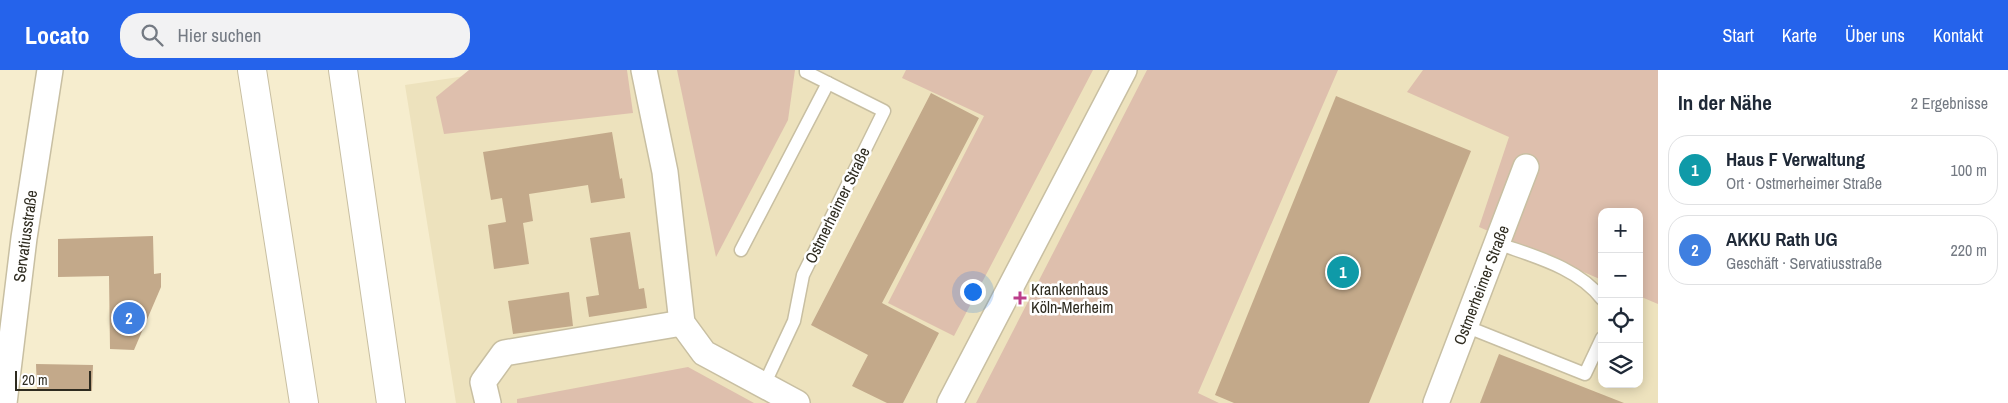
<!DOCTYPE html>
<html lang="de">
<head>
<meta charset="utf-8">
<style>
	:root { --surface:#fff; --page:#f2f2f3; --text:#1f2937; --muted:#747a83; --line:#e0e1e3; --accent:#2563eb }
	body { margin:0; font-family:"Archivo Narrow",sans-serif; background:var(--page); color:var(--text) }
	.controls { position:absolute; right:15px; bottom:15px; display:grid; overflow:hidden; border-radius:10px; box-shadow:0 2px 12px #0003 }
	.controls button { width:45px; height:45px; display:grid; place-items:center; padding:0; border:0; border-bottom:1px solid var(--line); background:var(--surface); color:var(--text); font:25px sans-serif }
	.scale { position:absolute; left:15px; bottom:12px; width:76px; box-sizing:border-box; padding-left:5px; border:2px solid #2e2b1f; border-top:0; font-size:14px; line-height:18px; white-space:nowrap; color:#2e2b1f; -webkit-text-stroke:4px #fff; paint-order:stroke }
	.you { position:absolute; left:972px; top:221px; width:18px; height:18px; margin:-12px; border:4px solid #fff; border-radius:50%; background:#1a73e8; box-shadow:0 0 0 8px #1a73e833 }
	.badge { display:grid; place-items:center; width:32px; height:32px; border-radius:50%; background:var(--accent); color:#fff; font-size:16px; font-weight:700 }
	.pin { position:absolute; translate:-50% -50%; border:2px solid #fff; box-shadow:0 1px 5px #0006 }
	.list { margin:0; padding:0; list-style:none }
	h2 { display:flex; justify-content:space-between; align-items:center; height:65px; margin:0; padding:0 20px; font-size:21px }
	h2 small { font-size:16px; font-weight:400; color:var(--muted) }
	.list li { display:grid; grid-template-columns:32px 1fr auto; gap:15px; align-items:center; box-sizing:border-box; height:70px; margin:0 10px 10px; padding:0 10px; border:1px solid var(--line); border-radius:20px }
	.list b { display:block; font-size:19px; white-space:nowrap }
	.list p { margin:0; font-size:16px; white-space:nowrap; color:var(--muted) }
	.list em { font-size:16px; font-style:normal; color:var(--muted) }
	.icon { flex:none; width:28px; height:28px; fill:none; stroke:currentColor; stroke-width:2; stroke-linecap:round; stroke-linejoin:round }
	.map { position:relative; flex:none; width:1658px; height:333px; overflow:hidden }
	header { display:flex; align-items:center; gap:30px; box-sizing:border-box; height:70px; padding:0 25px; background:var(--accent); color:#fff }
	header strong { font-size:24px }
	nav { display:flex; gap:28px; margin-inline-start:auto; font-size:18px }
	.search { width:350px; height:45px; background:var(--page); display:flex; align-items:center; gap:12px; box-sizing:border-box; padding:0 18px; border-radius:20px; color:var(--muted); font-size:19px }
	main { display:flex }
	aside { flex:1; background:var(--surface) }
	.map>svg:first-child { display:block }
</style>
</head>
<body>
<header>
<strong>Locato</strong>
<div class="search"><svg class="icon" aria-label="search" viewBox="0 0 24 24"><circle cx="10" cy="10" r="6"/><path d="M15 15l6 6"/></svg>Hier suchen</div>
<nav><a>Start</a><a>Karte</a><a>Über uns</a><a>Kontakt</a></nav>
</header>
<main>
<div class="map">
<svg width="1658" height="333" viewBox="0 0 1658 333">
	<rect width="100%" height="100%" fill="#f6edce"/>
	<path fill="#ede2bd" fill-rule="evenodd" d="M 492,0 L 1658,0 L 1658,333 L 456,333 L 405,15 L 459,7 ZM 1602,142 L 1639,142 L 1639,314 L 1602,314 Z"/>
	<g fill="#debfad">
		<polygon points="469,0 627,0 633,43 444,64 436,27"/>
		<polygon points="677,0 795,0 788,50 716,187"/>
		<polygon points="906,0 1093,0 954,266 888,233 984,46 902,8"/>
		<polygon points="1147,0 1338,0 1198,323 1219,333 976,333"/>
		<polygon points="1423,0 1658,0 1658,234 1639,226 1639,142 1602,142 1602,210 1479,157 1509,67 1407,22"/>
		<polygon points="688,297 754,333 517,333 517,329"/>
	</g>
	<g fill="#c3a98a">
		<polygon points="931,23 979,48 882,233 939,263 903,333 887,333 852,316 868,285 811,255"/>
		<polygon points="1336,26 1471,81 1369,333 1234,333 1215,325"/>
		<polygon points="612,62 620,109 622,108 625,128 591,133 588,115 529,124 533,151 523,153 529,194 494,199 488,155 506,152 502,128 491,130 483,82"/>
		<polygon points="630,162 639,219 644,218 647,238 589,247 586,227 599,225 590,168"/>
		<polygon points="153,166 154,204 161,203 161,217 134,280 110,279 109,206 58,207 58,169"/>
		<polygon points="569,222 573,256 513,264 508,231"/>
		<polygon points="1499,284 1535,298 1624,333 1480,333"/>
		<polygon points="36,294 93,295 92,321 37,320"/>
	</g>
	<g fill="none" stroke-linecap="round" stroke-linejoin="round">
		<g stroke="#c8bfa2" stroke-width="15">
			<g id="lane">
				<path d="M 1497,173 C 1532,186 1578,197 1602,229"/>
				<polyline points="741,180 828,13"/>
				<polyline points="1465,256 1585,304 1602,268"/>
				<polyline points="764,315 794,251 803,205 884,41 806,2 806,0"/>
			</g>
		</g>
		<g stroke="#c8bfa2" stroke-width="28">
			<g id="street">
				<polyline points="644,0 665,102 682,253 704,283 797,333"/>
				<polyline points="4,333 24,168 50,0"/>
				<polyline points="488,333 483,312 504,283 682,253"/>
				<polyline points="950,333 1124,0"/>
				<polyline points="1436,333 1526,97"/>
			</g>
		</g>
		<g stroke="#c8bfa2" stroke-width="30">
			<g id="highway">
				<polyline points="252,0 304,333"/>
				<polyline points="343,0 391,333"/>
			</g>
		</g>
		<use href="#lane" stroke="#fff" stroke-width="12"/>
		<use href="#street" stroke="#fff" stroke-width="25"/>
		<use href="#highway" stroke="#fff" stroke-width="28"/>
	</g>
	<path fill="#bb3d8a" stroke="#fff" stroke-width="2" d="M1017.5 220.5h5v5h5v5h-5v5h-5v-5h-5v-5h5z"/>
	<g text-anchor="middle" stroke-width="5" stroke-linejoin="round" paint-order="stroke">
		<g font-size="16" fill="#2e2b1f" stroke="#fff">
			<text transform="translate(837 135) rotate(-64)" y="6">Ostmerheimer Straße</text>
			<text transform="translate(25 166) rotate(-82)" y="6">Servatiusstraße</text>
			<text transform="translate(1481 215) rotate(-69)" y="6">Ostmerheimer Straße</text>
		</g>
		<g font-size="16" fill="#2e2b1f" stroke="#fff" text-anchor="start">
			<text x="1031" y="225">Krankenhaus<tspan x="1031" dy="18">Köln-Merheim</tspan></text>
		</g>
	</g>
</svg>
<div class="controls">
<button>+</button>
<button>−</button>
<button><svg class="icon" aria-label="locate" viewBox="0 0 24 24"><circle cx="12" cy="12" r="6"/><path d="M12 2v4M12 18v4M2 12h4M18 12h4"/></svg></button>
<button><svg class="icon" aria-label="layers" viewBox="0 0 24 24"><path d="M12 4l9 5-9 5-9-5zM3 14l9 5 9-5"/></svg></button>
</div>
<div class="scale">20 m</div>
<div class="you"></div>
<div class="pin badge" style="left:1343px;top:202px;background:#0f9aa8">1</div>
<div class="pin badge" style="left:129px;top:248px;background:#3f7fe0">2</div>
</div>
<aside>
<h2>In der Nähe<small>2 Ergebnisse</small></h2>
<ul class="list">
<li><span class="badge" style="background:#0f9aa8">1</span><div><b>Haus F Verwaltung</b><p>Ort · Ostmerheimer Straße</p></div><em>100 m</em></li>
<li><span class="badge" style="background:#3f7fe0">2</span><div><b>AKKU Rath UG</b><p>Geschäft · Servatiusstraße</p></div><em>220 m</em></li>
</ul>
</aside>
</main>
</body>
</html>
